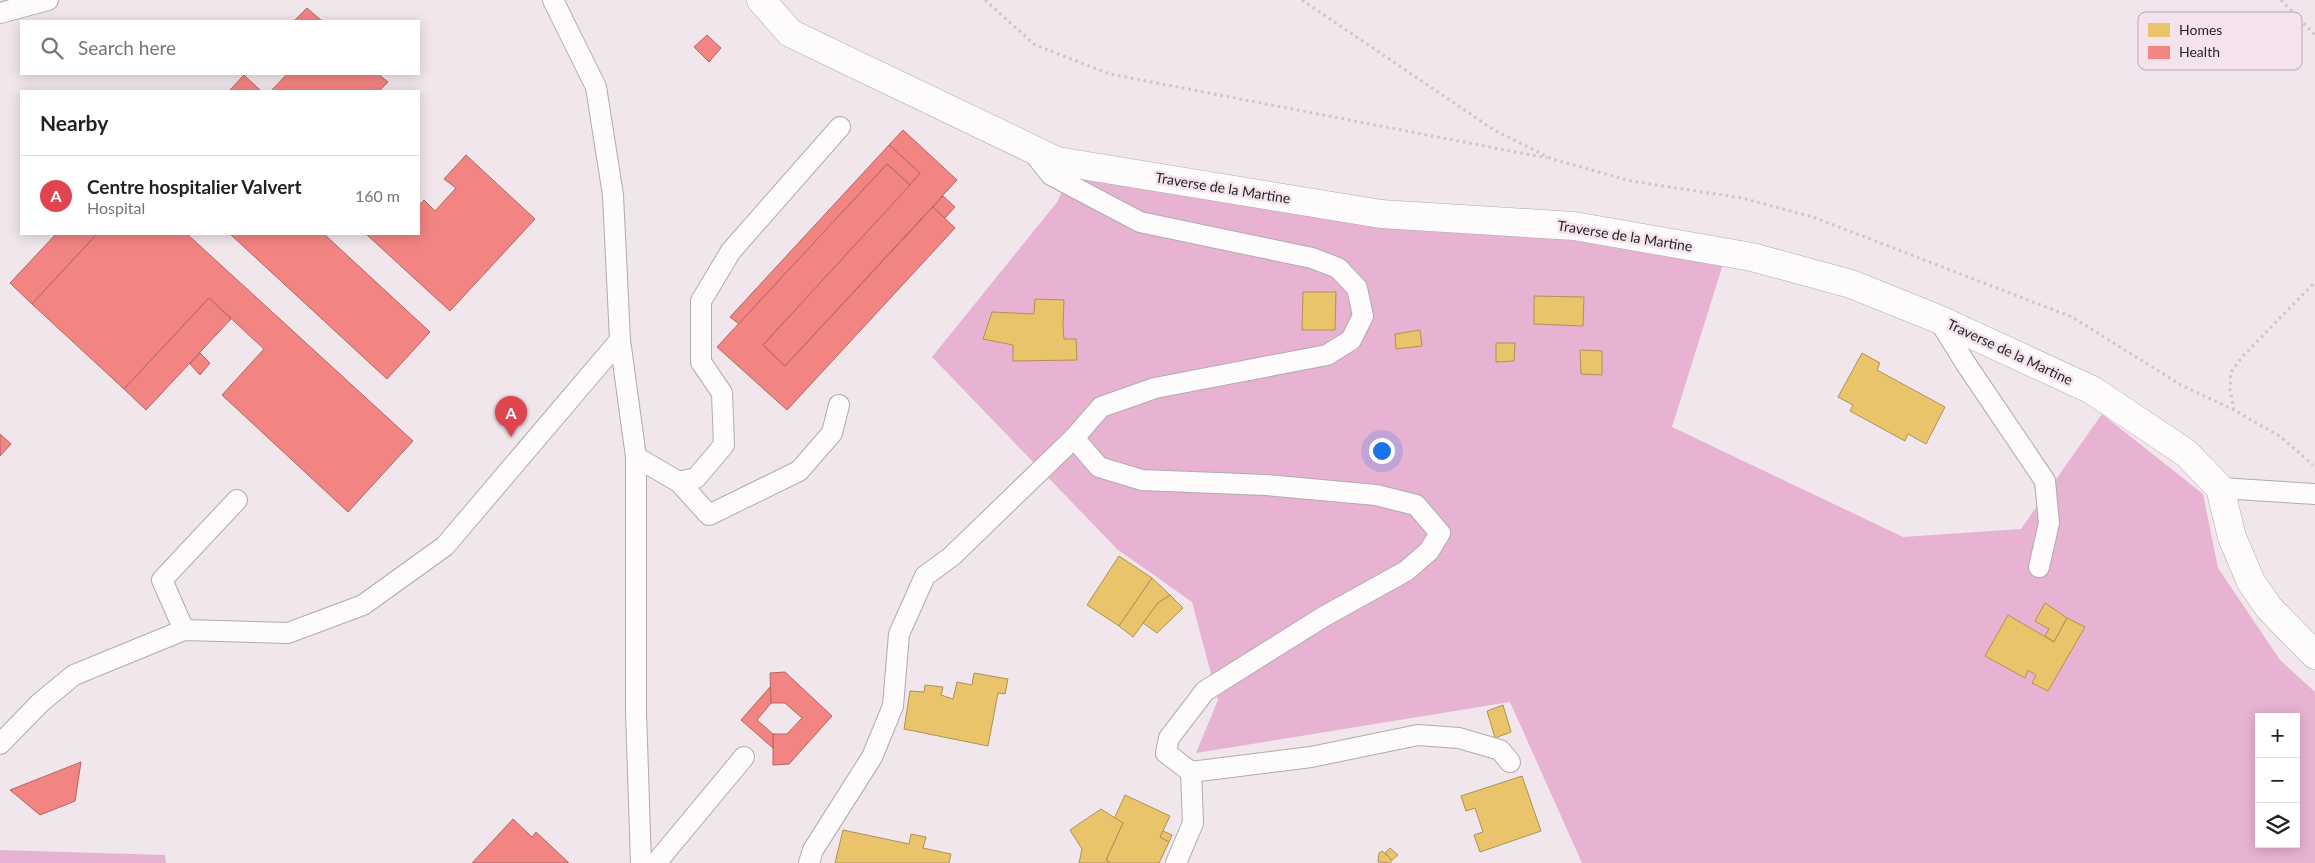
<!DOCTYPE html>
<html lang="en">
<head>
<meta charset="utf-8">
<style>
	:root { --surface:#fff; --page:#f6f6f6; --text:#202124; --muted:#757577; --line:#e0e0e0; --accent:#db2777 }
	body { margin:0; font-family:Lato,sans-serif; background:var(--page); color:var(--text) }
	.controls { position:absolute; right:15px; bottom:15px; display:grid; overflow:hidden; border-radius:0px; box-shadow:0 2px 12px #0003 }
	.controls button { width:45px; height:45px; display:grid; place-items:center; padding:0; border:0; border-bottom:1px solid var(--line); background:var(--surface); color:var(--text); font:25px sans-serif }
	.you { position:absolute; left:1381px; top:450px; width:18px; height:18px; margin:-12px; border:4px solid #fff; border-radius:50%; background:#1a73e8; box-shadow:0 0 0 8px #1a73e833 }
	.badge { display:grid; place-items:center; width:32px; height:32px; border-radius:50%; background:var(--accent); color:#fff; font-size:16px; font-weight:700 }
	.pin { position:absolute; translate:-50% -41px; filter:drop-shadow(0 1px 2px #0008) }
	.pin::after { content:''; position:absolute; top:26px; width:18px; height:15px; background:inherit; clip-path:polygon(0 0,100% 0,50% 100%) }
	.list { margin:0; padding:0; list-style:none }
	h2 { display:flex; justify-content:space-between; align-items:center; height:65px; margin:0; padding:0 20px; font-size:21px }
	h2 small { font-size:16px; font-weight:400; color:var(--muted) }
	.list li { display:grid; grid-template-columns:32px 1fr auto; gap:15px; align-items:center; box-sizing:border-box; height:80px; padding:0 20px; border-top:1px solid var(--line) }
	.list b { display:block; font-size:19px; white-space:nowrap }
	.list p { margin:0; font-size:16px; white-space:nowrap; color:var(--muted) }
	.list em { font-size:16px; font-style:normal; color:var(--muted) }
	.icon { flex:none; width:28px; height:28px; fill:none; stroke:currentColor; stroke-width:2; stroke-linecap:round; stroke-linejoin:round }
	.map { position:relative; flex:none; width:2315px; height:863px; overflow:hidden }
	.search { position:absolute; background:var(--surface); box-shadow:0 2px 12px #0003; left:20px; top:20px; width:400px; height:55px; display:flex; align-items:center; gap:12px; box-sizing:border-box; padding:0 18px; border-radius:0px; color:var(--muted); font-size:19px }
	.panel { position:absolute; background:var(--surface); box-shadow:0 2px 12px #0003; left:20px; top:90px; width:400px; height:145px; border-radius:0px }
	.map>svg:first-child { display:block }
</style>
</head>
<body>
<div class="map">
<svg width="2315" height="863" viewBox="0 0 2315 863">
	<rect width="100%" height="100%" fill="#f0e6eb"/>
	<g fill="#e8b2d3" fill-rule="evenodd">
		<path d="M 1068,174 L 1599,238 L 1724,261 L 1672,427 L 1903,537 L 2021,529 L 2102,414 L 2203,494 L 2218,568 L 2280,660 L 2315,692 L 2315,863 L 1582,863 L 1510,702 L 1196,753 L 1218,700 L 1192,602 L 1117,549 L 932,357 L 1058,201 ZM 2259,717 L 2296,717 L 2296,844 L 2259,844 Z"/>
		<polygon points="0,850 165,855 166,863 0,863"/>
	</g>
	<g fill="#e9c46a" stroke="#ae9254">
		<polygon points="1303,292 1336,292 1335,330 1302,330"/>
		<polygon points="1534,296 1584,297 1583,326 1534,324"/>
		<polygon points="1035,299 1064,300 1063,326 1064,339 1076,339 1077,360 1013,361 1013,345 983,339 992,312 1034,314"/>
		<polygon points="1420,330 1422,346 1396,349 1395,334"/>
		<polygon points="1496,343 1515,343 1514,361 1496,362"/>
		<polygon points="1580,350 1602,351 1602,375 1581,374"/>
		<polygon points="1862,353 1880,363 1877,370 1945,407 1926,444 1908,434 1905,441 1850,411 1853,405 1838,397"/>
		<polygon points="1119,556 1152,578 1119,626 1087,605"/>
		<polygon points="1152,578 1170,595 1158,603 1133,637 1119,626"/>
		<polygon points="1170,595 1183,608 1157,633 1143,623 1158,603"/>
		<polygon points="2045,603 2067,618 2054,642 2045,636 2049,629 2035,621"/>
		<polygon points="2008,615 2054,642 2067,618 2085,627 2048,691 2032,683 2036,675 2028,670 2025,678 1985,656"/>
		<polygon points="974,673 1008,679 1005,694 998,693 988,746 904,729 910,691 924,692 925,685 943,687 941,695 953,699 957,682 972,685"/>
		<polygon points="1503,705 1511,732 1495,738 1487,711"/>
		<polygon points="1522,776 1541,831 1480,852 1474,835 1483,832 1475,808 1466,811 1461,796"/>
		<polygon points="1125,795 1170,816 1160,837 1169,842 1159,863 1111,863 1106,860 1123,823 1114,819"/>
		<polygon points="1101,809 1123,823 1106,860 1111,863 1079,863 1082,849 1070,830"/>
		<polygon points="843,830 909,844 911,834 926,837 923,848 951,854 949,863 835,863"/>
		<polygon points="1163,831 1172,835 1169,842 1160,837"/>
		<polygon points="1390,848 1398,855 1392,860 1385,853"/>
		<polygon points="1382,851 1392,860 1390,863 1378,862 1379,853"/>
	</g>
	<g fill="#f28482" stroke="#b46665">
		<polygon points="307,8 322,21 294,21"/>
		<polygon points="707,35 721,48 709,62 694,47"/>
		<polygon points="287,74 378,74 388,82 379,91 271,91"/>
		<polygon points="244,75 261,91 229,91"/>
		<polygon points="903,130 957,180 785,366 763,345 920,173 889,145"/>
		<polygon points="889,145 920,173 910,185 887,164 739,324 730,317"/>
		<polygon points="466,155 535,219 450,311 366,234 419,234 419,206 424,200 435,211 456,188 444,179"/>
		<polygon points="887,164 910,185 763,345 785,366 933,207 955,228 787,410 717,347"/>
		<polygon points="943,196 955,207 945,218 933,207"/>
		<polygon points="56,234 97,234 32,304 10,283"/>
		<polygon points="97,234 187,234 413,441 348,512 222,395 264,349 209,298 124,389 32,304"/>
		<polygon points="230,234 324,234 430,332 387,379"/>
		<polygon points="209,298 231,319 146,410 124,389"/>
		<polygon points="200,353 210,363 200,375 190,364"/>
		<polygon points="0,434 11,444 0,456"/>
		<polygon points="785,672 832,716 789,764 773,765 773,734 787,734 802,718 785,703 771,703 770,673"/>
		<polygon points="770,687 771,703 757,720 773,734 773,748 741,720"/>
		<polygon points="81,762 75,801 40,815 10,790"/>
		<polygon points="513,819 532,837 536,832 569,863 472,863"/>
	</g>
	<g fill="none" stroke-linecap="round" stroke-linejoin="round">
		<g stroke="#b2abae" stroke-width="22">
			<g id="lane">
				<polyline points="553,0 596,87 613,195 620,340 636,457 679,482 709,515 799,471 832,433 839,405"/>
				<polyline points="0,13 48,0"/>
				<polyline points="1032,151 1051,175 1140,222 1312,258 1338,268 1357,288 1363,316 1351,340 1327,355 1155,388 1101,407 1074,438 1099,467 1142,480 1266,485 1376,495 1416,505 1440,533 1429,551 1406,571 1323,617 1205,691 1169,738 1166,753 1191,772 1311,757 1418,735 1459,738 1500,750 1510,762"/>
				<polyline points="1938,319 1966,364 2045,481 2049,523 2039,567"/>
				<polyline points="636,457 636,712 641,863"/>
				<polyline points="679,482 696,478 724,445 722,393 701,362 701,301 731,251 840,127"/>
				<polyline points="2220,488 2315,494"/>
				<polyline points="184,630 162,580 237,500"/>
				<polyline points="0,744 41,702 74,675 184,630 288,633 363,605 445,546 620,340"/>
				<polyline points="656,863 744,757"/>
				<polyline points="809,863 813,850 872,757 893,706 899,634 925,576 952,556 1074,438"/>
				<polyline points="1176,863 1193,823 1191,772"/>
			</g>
		</g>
		<g stroke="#b2abae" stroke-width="29">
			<polyline id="street" points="761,0 790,33 1057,161 1381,214 1574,226 1752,257 1851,284 1938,319 2092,390 2186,453 2220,488 2232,537 2251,582 2269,608 2315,655"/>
		</g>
		<g stroke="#cac6c9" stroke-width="3" stroke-dasharray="2.5 4" stroke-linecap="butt">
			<polyline points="985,0 1035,45 1110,74 1547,158"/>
			<polyline points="1302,0 1494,130 1552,159 1631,181 1742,198 1813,217 2072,317 2181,385 2234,410 2281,437 2313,465"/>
			<polyline points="2281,0 2315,35"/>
			<polyline points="2234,410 2230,389 2231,372 2242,357 2315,282"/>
		</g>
		<use href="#lane" stroke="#fdfbfc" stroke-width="20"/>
		<use href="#street" stroke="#fdfbfc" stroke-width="28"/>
	</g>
	<g text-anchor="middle" stroke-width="5" stroke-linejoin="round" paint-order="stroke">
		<g font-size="14" fill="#251f22" stroke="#f4e2ec">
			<text transform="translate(1223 188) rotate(9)" y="5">Traverse de la Martine</text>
			<text transform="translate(1625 236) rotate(9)" y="5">Traverse de la Martine</text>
			<text transform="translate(2010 352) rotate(25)" y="5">Traverse de la Martine</text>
		</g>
	</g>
	<rect x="2138" y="12" width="164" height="58" rx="8" fill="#f4e2ec" stroke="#b6a8af" stroke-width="1"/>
	<rect x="2148" y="23" width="22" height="14" fill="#e9c46a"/>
	<rect x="2148" y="46" width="22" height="13" fill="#f28482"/>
	<g font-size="14" fill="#251f22">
		<text x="2179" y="35">Homes</text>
		<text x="2179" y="57">Health</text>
	</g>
</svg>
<div class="controls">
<button>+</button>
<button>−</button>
<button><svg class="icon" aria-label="layers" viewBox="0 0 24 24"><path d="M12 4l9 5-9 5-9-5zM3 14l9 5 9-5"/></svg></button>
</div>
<div class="you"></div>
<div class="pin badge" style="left:511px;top:437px;background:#e0444e">A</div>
<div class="search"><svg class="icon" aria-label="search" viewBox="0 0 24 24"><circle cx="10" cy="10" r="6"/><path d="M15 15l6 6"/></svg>Search here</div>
<section class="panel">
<h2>Nearby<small></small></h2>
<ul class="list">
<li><span class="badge" style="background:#e0444e">A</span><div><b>Centre hospitalier Valvert</b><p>Hospital</p></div><em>160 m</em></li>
</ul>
</section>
</div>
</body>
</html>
